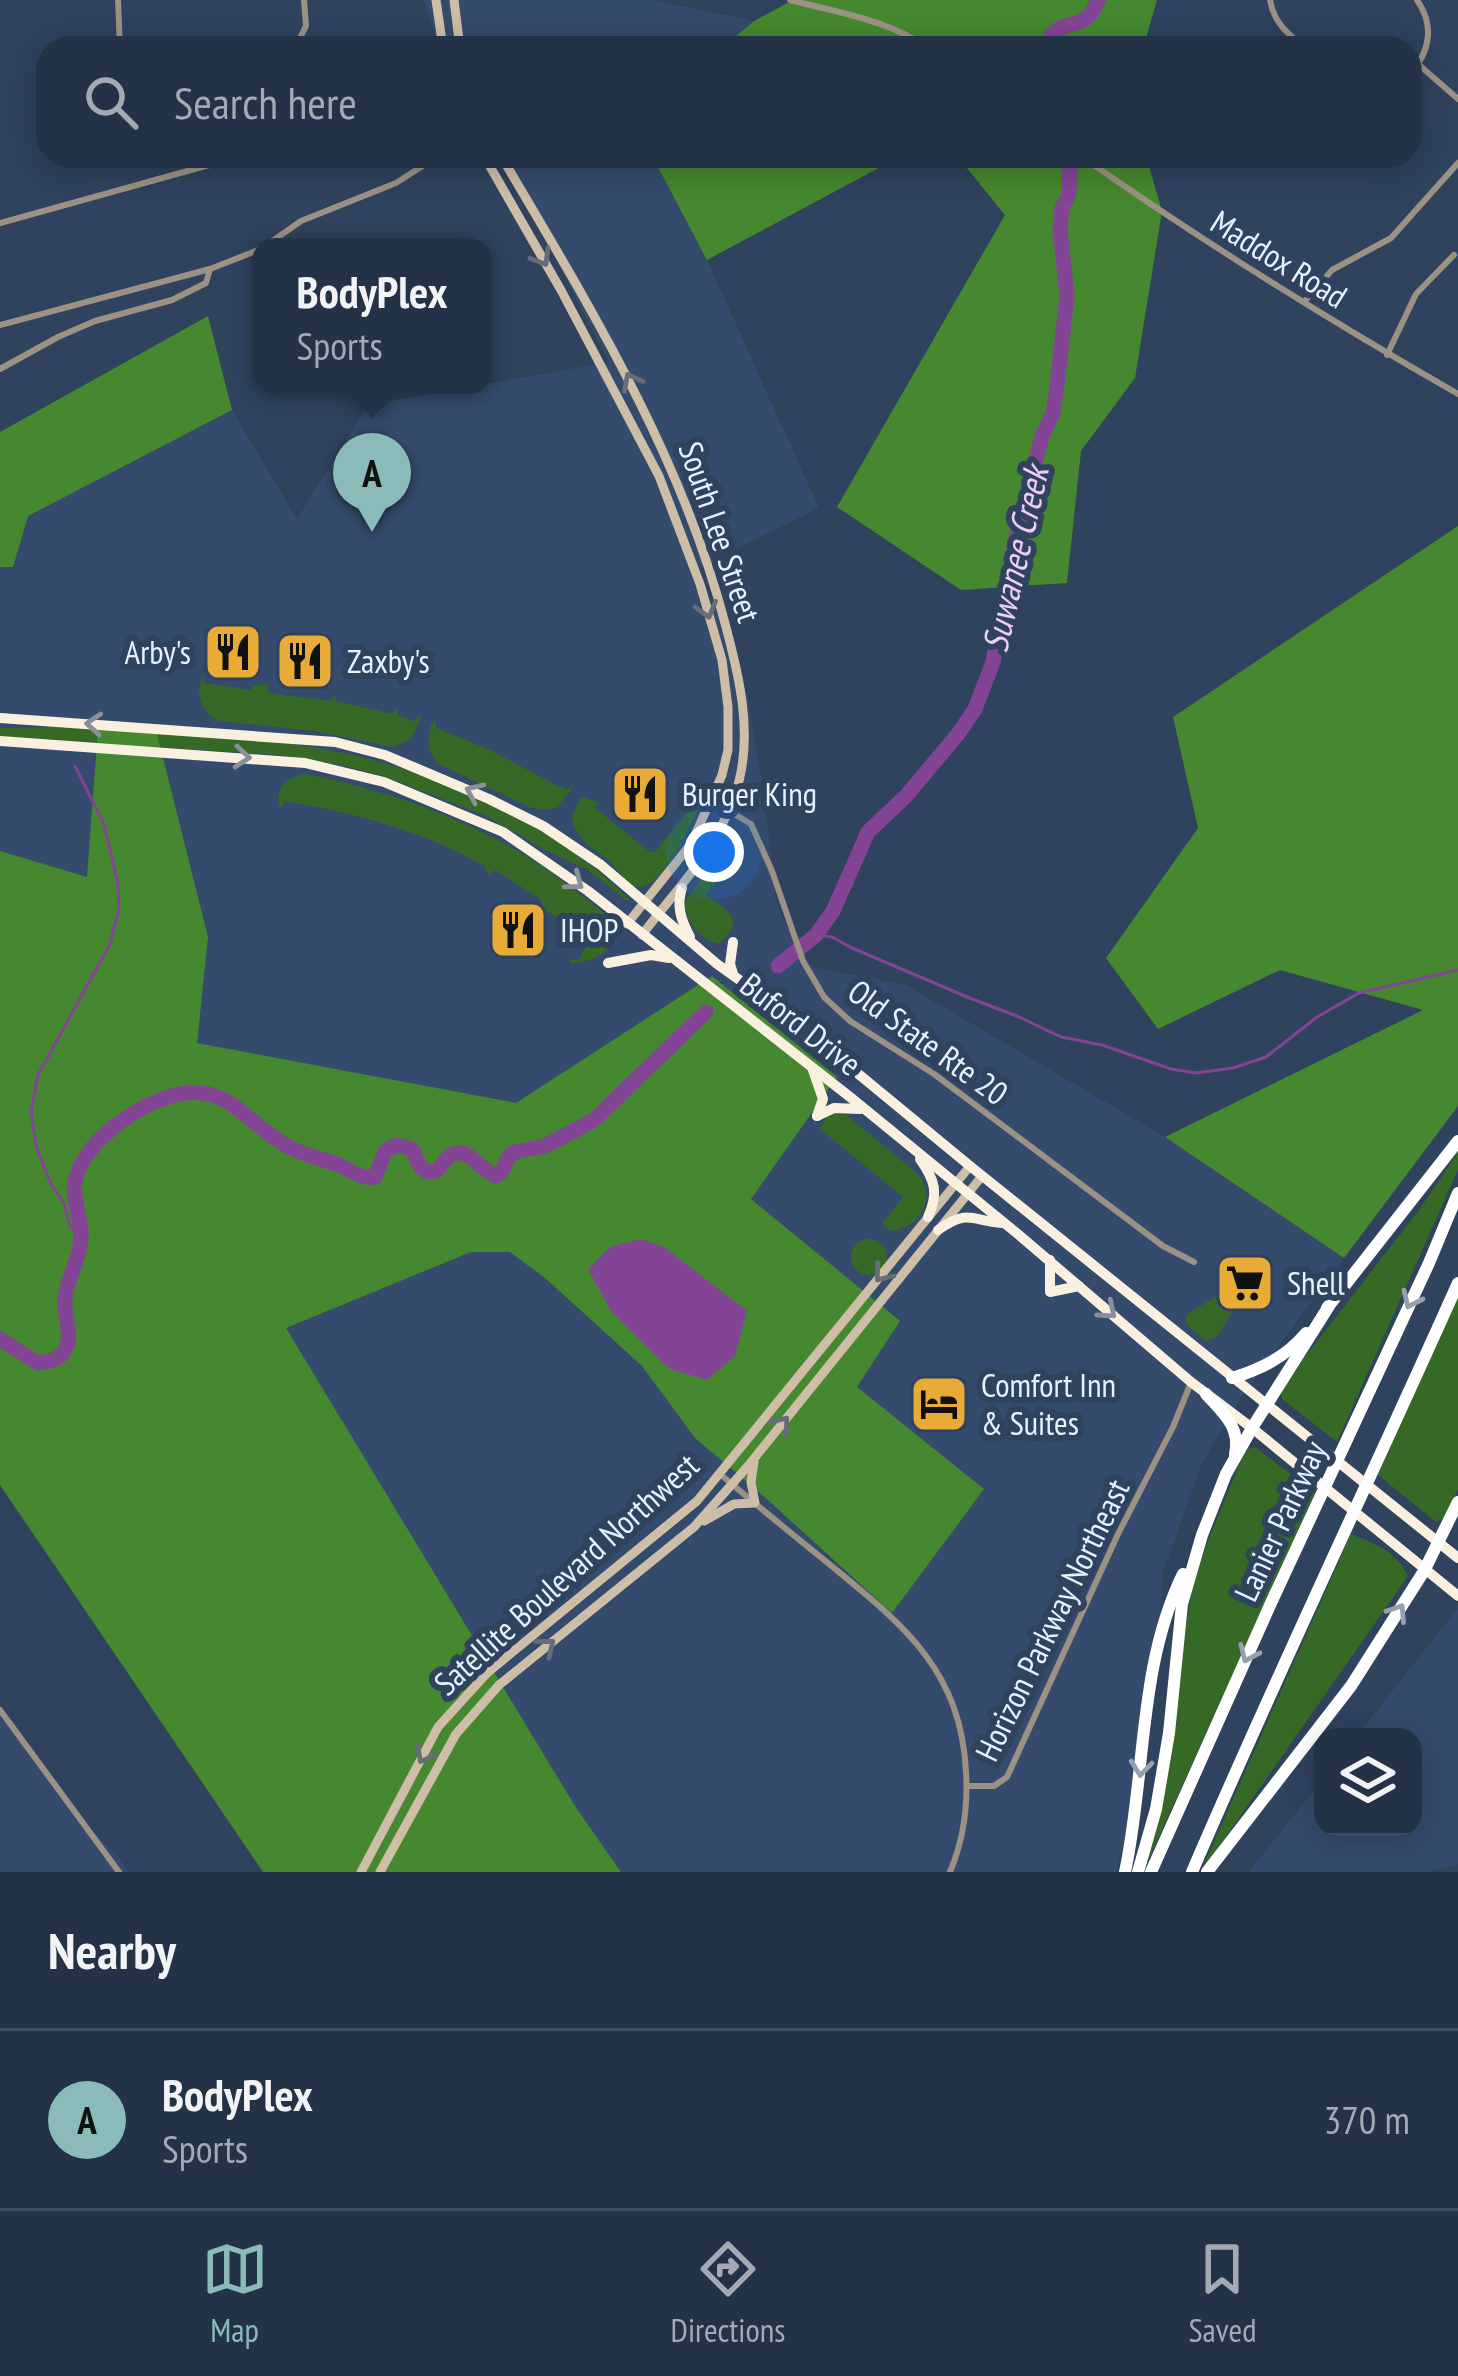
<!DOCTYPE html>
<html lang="en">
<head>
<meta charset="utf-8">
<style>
	:root { --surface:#233246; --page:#2b3a4d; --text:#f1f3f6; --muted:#a3aab3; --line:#404d5f; --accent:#8bbbb9 }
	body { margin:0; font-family:"PT Sans Narrow",sans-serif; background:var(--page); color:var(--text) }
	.controls { position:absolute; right:36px; bottom:36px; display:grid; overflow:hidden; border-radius:24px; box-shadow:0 6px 30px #0003 }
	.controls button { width:108px; height:108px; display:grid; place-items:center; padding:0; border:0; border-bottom:3px solid var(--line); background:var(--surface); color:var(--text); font:60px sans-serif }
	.you { position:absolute; left:714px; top:852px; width:42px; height:42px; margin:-30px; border:9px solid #fff; border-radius:50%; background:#1a73e8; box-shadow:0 0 0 18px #1a73e833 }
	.badge { display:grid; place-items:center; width:78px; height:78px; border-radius:50%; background:var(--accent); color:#111; font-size:39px; font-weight:700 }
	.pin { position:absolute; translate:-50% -99px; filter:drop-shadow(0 3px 6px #0008) }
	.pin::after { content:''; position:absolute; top:63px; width:42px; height:36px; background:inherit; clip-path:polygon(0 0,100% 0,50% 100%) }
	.popup { position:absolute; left:252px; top:238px; width:240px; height:156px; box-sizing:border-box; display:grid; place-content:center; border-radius:24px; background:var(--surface); filter:drop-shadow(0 3px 9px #0005); font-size:39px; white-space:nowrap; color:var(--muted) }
	.popup b { font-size:45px; color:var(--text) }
	.popup::after { content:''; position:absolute; left:50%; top:100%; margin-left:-24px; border:24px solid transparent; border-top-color:var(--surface) }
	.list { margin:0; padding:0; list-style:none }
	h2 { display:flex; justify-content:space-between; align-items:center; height:156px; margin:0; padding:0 48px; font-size:51px }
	h2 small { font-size:39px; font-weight:400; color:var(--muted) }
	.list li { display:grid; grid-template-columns:78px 1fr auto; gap:36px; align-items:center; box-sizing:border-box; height:180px; padding:0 48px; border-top:3px solid var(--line) }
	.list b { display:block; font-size:45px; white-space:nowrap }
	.list p { margin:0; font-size:39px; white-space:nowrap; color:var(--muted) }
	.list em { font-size:39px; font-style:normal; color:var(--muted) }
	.icon { flex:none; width:66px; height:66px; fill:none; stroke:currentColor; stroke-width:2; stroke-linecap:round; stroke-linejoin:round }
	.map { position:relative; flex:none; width:1458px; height:1872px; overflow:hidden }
	.search { position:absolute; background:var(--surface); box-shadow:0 6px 30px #0003; left:36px; right:36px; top:36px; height:132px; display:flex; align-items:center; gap:30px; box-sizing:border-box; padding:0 42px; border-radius:36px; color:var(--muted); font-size:45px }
	.sheet { height:336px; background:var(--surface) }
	nav { display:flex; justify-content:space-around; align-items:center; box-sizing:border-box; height:168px; border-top:3px solid var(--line); background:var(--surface); font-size:33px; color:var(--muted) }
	nav a { display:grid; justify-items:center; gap:6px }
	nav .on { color:var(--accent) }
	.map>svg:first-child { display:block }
</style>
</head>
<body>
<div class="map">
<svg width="1458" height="1872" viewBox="0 0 1458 1872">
	<rect width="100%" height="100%" fill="#2f425e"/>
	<g fill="#354b6d">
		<polygon points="424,0 653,0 754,21 720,48 439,48"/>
		<polygon points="502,156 652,156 707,260 819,508 697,568 741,664 763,785 777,905 807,966 906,985 1165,1137 1344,1258 1241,1397 1202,1463 1163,1572 1158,1649 1141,1787 1116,1872 621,1872 575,1806 285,1328 471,1252 510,1251 545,1278 642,1366 695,1438 768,1500 857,1387 899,1322 750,1199 769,1023 712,976 516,1104 196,1043 208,937 87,878 0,851 0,567 13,567 27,516 232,410 297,519 368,405 609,362"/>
		<polygon points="1458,1608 1458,1864 1428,1872 1249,1872 1323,1779 1323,1827 1413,1827 1413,1737 1356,1737"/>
		<polygon points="0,1716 41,1763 74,1812 118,1857 129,1872 0,1872"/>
	</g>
	<g fill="#366925">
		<path d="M 204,676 L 204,683 L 250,690 L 255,685 L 267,684 L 269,693 L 331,701 L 335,694 L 336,701 L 392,714 L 397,708 L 397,715 L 415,721 L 420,715 L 421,718 L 411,739 L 393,747 L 314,731 L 220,721 C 201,713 193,692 204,676 Z"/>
		<path d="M 436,720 L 436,728 L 488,749 L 566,790 L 572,785 L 571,790 L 557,807 L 546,810 L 531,808 L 439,764 C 426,751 427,739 432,722 Z"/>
		<path d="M 56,727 C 141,733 228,733 312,747 C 423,765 551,819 630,900 L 627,901 L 588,870 L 543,849 L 486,816 L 386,777 L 341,765 L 279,755 L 0,737 L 0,728 Z"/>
		<path d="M 305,774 C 381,789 450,812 518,851 C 550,870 580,894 610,917 C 620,948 599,962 570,963 L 570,959 L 579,960 L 590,937 L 540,907 L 542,900 L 495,870 L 488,876 L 486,867 C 424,831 355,813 285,801 L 281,808 C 272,789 288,776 305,774 Z"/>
		<path d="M 581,797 L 598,802 L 595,808 L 651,853 L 656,851 L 688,812 L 689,797 L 696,800 L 699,807 C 691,825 660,895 635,886 C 625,882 616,866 607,859 C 590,846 575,838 572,816 Z"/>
		<path d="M 713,863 L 722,864 L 727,868 L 706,894 C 729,914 747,918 719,944 C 700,940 685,921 684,902 Z"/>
		<path d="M 842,1111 L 919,1175 C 937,1200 920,1227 891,1231 L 882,1224 L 903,1197 L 820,1129 L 829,1113 Z"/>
		<polygon points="1458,1152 1458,1170 1337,1442 1286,1402 1282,1399 1282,1390 1304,1358 1419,1210"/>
		<circle cx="869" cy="1257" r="18"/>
		<polygon points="1223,1292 1235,1300 1236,1305 1217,1337 1206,1341 1187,1325 1186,1315"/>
		<polygon points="1458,1294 1458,1489 1445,1517 1436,1522 1378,1475"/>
		<polygon points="1255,1447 1315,1493 1143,1872 1192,1590 1207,1543 1243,1456 1248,1449"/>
		<path d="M 1351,1534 C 1374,1543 1397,1552 1408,1576 L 1206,1865 L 1204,1864 Z"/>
	</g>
	<g fill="#46882f">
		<polygon points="793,0 1157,0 1143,48 721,48 754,21"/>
		<polygon points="652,156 901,156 707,260"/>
		<polygon points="957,156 1146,156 1162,211 1135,378 1081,451 1067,583 961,590 837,507 1005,215"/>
		<polygon points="208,316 232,410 28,516 13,567 0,567 0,432"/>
		<polygon points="1458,526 1458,1106 1344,1258 1165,1137 1423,1010 1280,970 1158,1029 1106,958 1198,828 1173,717"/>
		<polygon points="98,729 157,734 208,937 197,1043 516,1103 712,976 837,1077 751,1199 900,1321 857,1387 984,1489 892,1613 768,1500 695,1438 642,1366 545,1278 510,1252 471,1252 286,1328 575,1806 621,1872 263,1872 0,1485 0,851 87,877"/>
	</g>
	<polygon fill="#844496" points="641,1239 664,1247 747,1311 735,1356 707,1380 668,1368 611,1311 588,1269 610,1247"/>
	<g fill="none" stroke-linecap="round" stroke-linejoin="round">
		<g stroke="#844496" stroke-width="3">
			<polyline points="75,766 104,824 118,884 119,909 110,944 38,1075 31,1112 37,1149 51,1184 64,1203 70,1226 82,1239"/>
			<polyline points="816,935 832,937 852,948 972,999 1017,1016 1061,1037 1102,1045 1171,1069 1196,1073 1233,1068 1266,1057 1317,1017 1359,993 1458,970"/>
		</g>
		<g stroke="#844496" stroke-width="15">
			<path d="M 1053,48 L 1051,35 C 1071,16 1085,33 1098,0"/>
			<polyline points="778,966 816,935 833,911 868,832 906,796 958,734 975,709 993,662 1015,542 1042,436 1053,413 1056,394 1067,296 1060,229 1062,208 1069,194 1070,156"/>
			<path d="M 0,1339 L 38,1363 C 46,1362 57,1361 63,1353 C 75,1338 63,1316 65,1299 C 67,1278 81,1257 81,1236 C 82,1219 71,1196 75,1181 C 84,1142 132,1109 168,1097 C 227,1078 244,1123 289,1147 C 306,1156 324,1159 341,1166 C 354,1172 361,1179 375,1177 L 386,1150 L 397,1145 L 412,1149 C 419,1160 418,1175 436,1171 C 441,1166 445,1159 451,1155 C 468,1145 480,1171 496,1176 L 502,1171 L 509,1156 L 515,1152 L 545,1146 L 594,1120 L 706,1012"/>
		</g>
		<g stroke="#9b9283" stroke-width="6">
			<polyline points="118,0 120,48"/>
			<path d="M 790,0 C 836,12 889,20 928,48"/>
			<path d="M 1270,0 C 1274,23 1287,33 1305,48"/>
			<polyline points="295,48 306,26 304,0"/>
			<polyline points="1418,64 1458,99"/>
			<path d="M 1410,73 C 1431,52 1434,24 1417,0"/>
			<path d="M 1081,156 C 1203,242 1329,320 1458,394"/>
			<polyline points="0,223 227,160 230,156"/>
			<polyline points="264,247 301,221 396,183 438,156"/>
			<polyline points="1304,302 1332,270 1391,238 1458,163"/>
			<polyline points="0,325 210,269 261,249"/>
			<polyline points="1387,355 1416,294 1454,255"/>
			<polyline points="0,369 58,337 95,321 172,300 206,283 210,269"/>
			<polyline points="712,801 751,824 772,871 803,961 824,997 850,1021 934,1074 1163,1246 1194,1262"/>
			<path d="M 719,1473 C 757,1506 796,1537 834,1568 C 906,1627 961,1672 966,1772 C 968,1805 963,1841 950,1872"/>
			<polyline points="0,1710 119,1872"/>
			<polyline points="967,1786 994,1786 1007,1777 1118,1534 1173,1427 1190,1385"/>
		</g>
		<g stroke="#cebea7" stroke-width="9">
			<polyline points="436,0 443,48"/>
			<polyline points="454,0 460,48"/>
			<polyline points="484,156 562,292 659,476 700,584 722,660 728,707 728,750 722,775 691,844 627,924"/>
			<path d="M 501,156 C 590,307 682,456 726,627 C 739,676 752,730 739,781 C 722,846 680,884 642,935"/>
			<polyline points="704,1521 734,1504 755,1503 751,1482 754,1462"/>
			<polyline points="361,1872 438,1727 487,1673 697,1501 970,1166"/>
			<polyline points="380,1872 456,1734 499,1685 694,1527 748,1466 982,1176"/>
		</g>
		<g stroke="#faf0e0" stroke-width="10">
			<polyline points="0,718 335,742 385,755 489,799 543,826 601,865 717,964 776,1006 970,1166 1458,1558"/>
			<polyline points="0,741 305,763 384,782 503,832 588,891 850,1097 1019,1235 1191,1382 1252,1428 1458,1596"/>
			<path d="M 682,888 C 676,906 681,920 690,937"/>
			<polyline points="733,942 730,964 733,974"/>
			<polyline points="608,963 651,955 669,958"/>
			<polyline points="813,1070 823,1099 817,1116"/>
			<polyline points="817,1116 834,1108 860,1109"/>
			<path d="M 920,1159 C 935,1180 939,1193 928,1217"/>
			<path d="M 938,1230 C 968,1209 970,1220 1002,1223"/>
			<polyline points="1050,1260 1050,1292 1079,1286"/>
		</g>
		<g stroke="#fff" stroke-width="12">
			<polyline points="1327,1308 1458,1141"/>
			<path d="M 1232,1378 C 1261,1369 1286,1357 1306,1333"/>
			<path d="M 1206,1394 C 1223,1413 1241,1427 1235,1454"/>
			<path d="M 1125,1872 C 1146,1774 1138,1666 1183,1574"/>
			<polyline points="1138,1872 1156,1809 1169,1733 1182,1604 1202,1535 1226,1474 1252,1428 1329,1306"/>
			<polyline points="1151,1872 1271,1603 1429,1263 1458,1193"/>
			<path d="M 1192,1872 C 1277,1674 1370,1480 1458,1283"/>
			<polyline points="1207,1872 1351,1686 1424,1571 1458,1502"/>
		</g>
	</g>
	<defs><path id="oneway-chevron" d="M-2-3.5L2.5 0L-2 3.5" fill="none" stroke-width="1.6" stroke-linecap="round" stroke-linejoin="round" transform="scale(3)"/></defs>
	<g stroke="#676d78">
		<use href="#oneway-chevron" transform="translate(542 258) rotate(59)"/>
		<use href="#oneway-chevron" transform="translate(631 381) rotate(-118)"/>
		<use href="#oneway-chevron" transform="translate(707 610) rotate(74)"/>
		<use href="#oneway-chevron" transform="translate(882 1274) rotate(129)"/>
		<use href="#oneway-chevron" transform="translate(782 1424) rotate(-51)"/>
		<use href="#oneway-chevron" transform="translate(547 1646) rotate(-39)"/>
		<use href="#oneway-chevron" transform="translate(424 1755) rotate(118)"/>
	</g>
	<g stroke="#8a9098">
		<use href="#oneway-chevron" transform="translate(94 724) rotate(-176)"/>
		<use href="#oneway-chevron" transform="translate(242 757) rotate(5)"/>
		<use href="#oneway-chevron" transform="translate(474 792) rotate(-156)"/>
		<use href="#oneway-chevron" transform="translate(575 882) rotate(37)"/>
		<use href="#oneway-chevron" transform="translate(1108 1311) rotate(41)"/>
	</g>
	<g stroke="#97a0ae">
		<use href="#oneway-chevron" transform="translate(1411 1300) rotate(115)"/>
		<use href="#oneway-chevron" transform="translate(1398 1612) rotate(-57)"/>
		<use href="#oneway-chevron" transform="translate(1248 1654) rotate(114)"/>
		<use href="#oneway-chevron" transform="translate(1141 1768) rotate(96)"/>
	</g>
	<defs>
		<g id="restaurant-square" transform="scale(3)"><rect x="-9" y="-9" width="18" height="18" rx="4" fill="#e9ab38" stroke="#2f425e"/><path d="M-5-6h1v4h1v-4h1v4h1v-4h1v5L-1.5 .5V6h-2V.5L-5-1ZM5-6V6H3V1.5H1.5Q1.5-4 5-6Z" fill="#111"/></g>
		<g id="supermarket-square" transform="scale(3)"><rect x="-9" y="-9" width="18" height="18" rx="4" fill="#e9ab38" stroke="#2f425e"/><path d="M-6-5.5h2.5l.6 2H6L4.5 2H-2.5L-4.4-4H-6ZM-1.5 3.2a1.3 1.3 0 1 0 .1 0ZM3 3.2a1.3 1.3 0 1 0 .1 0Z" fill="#111"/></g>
		<g id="hotel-square" transform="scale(3)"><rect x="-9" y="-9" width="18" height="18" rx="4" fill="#e9ab38" stroke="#2f425e"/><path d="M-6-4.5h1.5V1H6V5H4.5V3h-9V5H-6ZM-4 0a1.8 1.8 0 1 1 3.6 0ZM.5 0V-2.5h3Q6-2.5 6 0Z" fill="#111"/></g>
	</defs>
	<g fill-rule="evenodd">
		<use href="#restaurant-square" x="233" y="652"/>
		<use href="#restaurant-square" x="305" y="661"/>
		<use href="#restaurant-square" x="640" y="794"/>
		<use href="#restaurant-square" x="518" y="930"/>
		<use href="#supermarket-square" x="1245" y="1283"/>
		<use href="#hotel-square" x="939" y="1404"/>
	</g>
	<g text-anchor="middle" stroke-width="12" stroke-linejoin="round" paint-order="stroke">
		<g font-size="33" fill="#e6f0fe" stroke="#2f425e">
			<text transform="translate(1279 259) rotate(32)" y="12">Maddox Road</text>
			<text transform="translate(720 532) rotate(71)" y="12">South Lee Street</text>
			<text transform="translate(801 1024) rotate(38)" y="12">Buford Drive</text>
			<text transform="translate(928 1042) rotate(36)" y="12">Old State Rte 20</text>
			<text transform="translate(1280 1521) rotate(-65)" y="12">Lanier Parkway</text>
			<text transform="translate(566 1574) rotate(-42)" y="12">Satellite Boulevard Northwest</text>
			<text transform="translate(1052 1620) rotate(-64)" y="12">Horizon Parkway Northeast</text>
		</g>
		<g font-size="33" fill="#e6f0fe" stroke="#2f425e" text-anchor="start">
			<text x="191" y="664" text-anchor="end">Arby's</text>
			<text x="347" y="673">Zaxby's</text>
			<text x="682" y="806">Burger King</text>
			<text x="560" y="942">IHOP</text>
			<text x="1287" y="1295">Shell</text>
			<text x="981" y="1397">Comfort Inn<tspan x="981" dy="38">&amp; Suites</tspan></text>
		</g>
		<g font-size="36" font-style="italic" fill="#efcdf8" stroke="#2f425e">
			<text transform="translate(1015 559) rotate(-77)" y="13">Suwanee Creek</text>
		</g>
	</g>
</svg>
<div class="controls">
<button><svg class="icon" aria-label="layers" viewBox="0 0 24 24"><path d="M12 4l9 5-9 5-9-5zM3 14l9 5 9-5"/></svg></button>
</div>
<div class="you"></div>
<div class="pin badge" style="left:372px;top:532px">A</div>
<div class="popup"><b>BodyPlex</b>Sports</div>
<div class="search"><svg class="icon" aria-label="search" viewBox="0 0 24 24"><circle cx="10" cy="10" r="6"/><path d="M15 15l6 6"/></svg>Search here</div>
</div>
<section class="sheet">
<h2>Nearby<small></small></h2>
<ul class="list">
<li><span class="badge">A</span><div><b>BodyPlex</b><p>Sports</p></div><em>370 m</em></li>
</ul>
</section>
<nav>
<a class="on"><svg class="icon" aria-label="map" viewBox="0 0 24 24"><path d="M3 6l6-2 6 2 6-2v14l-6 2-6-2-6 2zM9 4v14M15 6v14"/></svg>Map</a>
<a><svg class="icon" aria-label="directions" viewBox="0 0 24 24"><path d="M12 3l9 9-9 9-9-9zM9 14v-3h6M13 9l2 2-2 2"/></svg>Directions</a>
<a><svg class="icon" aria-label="saved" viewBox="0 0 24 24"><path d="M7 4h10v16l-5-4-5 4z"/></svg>Saved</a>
</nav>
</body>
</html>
